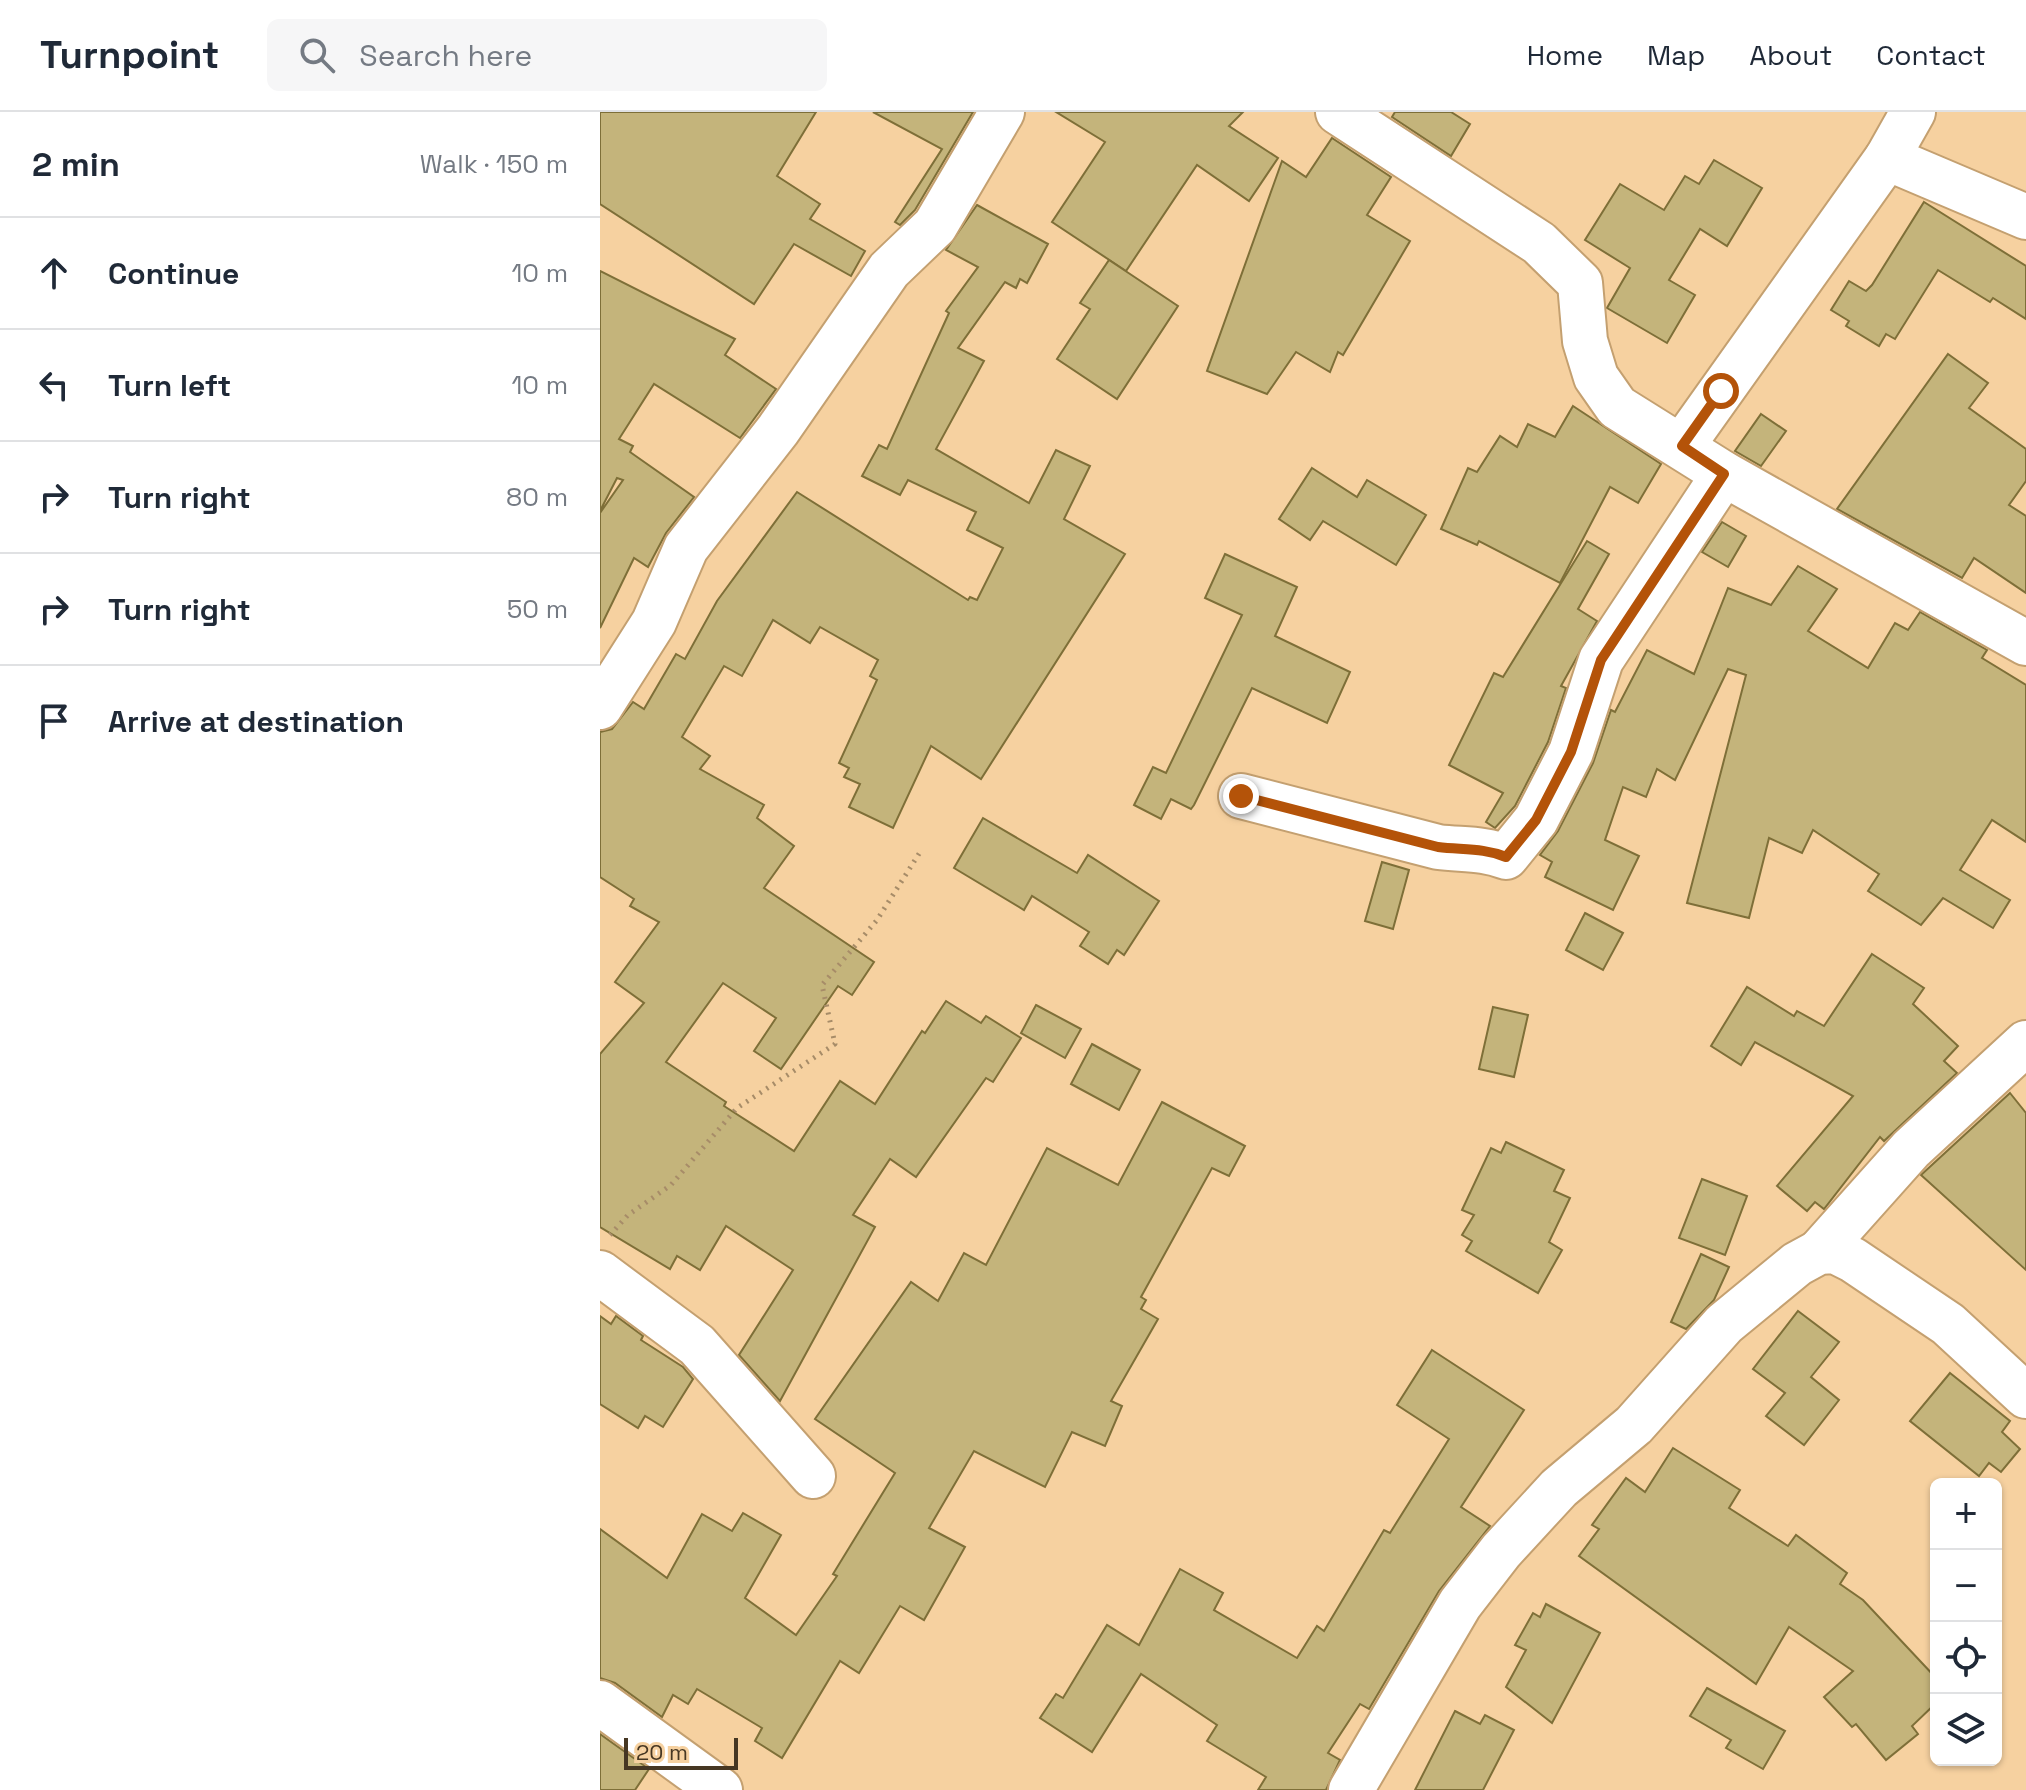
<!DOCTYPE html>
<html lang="en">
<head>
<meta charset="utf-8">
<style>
	:root { --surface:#fff; --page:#f6f6f7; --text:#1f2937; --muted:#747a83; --line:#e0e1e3 }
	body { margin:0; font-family:"Space Grotesk",sans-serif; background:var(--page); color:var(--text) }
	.controls { position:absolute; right:24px; bottom:24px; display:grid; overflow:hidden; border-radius:12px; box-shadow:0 2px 6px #0004 }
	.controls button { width:72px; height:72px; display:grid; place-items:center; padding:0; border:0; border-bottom:2px solid var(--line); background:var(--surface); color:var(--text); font:40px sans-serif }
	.scale { position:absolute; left:24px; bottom:20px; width:114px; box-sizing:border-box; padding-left:8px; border:4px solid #463723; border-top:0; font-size:22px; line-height:28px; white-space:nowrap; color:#463723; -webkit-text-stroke:6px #f6d1a0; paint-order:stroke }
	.stop { position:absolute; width:24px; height:24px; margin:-18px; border:6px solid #b45309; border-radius:50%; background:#fff }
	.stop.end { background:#b45309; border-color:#fff; box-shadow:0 2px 8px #0008 }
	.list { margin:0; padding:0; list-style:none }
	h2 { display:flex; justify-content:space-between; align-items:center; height:104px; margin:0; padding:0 32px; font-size:34px }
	h2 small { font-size:26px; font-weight:400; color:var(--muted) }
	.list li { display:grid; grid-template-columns:52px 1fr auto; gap:24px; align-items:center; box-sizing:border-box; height:112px; padding:0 32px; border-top:2px solid var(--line) }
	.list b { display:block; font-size:30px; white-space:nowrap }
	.list em { font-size:26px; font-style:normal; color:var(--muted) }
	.icon { flex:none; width:44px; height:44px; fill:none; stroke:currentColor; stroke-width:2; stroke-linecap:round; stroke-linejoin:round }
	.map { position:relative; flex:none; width:1426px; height:1678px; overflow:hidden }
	header { display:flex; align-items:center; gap:48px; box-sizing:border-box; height:112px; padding:0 40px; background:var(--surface); border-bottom:2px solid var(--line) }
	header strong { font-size:38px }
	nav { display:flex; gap:44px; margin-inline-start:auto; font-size:28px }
	.search { width:560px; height:72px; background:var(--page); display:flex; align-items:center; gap:20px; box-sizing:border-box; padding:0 28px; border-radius:12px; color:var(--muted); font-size:30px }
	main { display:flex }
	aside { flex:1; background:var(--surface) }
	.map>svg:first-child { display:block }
</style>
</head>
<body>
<header>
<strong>Turnpoint</strong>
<div class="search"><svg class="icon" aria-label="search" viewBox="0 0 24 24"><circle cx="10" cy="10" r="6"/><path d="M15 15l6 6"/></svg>Search here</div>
<nav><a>Home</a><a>Map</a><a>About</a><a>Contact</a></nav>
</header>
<main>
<aside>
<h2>2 min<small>Walk · 150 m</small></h2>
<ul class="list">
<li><svg class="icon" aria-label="ahead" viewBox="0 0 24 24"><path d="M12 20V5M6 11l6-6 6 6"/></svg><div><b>Continue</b></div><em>10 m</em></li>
<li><svg class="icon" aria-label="left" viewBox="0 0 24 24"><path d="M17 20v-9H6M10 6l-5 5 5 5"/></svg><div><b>Turn left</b></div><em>10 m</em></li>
<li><svg class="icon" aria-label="right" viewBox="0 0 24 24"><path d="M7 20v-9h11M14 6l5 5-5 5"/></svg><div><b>Turn right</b></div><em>80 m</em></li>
<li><svg class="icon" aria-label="right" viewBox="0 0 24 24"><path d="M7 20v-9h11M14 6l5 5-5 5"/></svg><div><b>Turn right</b></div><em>50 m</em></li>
<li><svg class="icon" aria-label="arrive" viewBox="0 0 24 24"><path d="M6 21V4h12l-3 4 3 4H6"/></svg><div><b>Arrive at destination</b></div></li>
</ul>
</aside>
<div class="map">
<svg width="1426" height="1678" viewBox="0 0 1426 1678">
	<rect width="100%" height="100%" fill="#f6d1a0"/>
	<g fill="#c4b47b" stroke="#7e6f38" stroke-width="2">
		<polygon points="0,0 216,0 177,64 220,92 210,107 265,139 251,164 194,132 154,192 0,92"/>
		<polygon points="273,0 373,0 315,98 300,113 295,110 342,37"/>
		<polygon points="456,0 643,0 629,14 678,46 649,89 597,53 526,159 452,110 505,30"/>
		<polygon points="795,0 851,0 870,12 851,44 792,5"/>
		<polygon points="732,26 791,65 767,103 810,129 743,243 738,240 730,260 696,240 667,282 607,259 682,49 706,65"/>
		<polygon points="1114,48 1162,76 1127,134 1100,117 1069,168 1095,183 1067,231 1007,196 1030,156 985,128 1020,72 1064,98 1085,64 1099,72"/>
		<polygon points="1324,90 1426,154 1426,207 1393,186 1390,190 1338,158 1295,227 1286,222 1279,234 1246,214 1249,209 1231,198 1249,169 1266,179 1272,173"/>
		<polygon points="377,93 448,132 427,171 420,167 416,176 405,170 358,236 384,249 336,337 429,391 456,338 490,354 464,407 525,442 381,667 331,634 293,716 249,695 260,672 244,665 249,656 239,651 277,568 270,564 278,548 220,515 210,531 173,508 142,564 124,554 82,625 110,644 100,657 164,693 157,706 194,734 164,776 274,850 252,883 238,874 181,957 154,939 176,906 123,871 66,950 126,990 124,994 194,1039 240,969 275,992 322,919 325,921 346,889 381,911 386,904 421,926 393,970 386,966 316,1065 290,1047 253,1103 275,1115 180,1289 139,1243 193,1158 126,1114 100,1158 77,1144 70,1157 0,1115 0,942 44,891 15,870 59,810 30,794 34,787 0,765 0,620 12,617 33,590 44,597 76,542 85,547 117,489 197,380 368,488 370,485 377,488 403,436 367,418 376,400 308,368 300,383 262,364 279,333 287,337 349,201 346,199 378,155 346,138"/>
		<polygon points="509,148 578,194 517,287 457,247 490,197 480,191"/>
		<polygon points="0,159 135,227 125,243 176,277 140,326 54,272 19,327 33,334 30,340 94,385 66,421 48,455 34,446 0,516 0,401 23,368 17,366 0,399"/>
		<polygon points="1348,242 1388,271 1369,296 1426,337 1426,369 1409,393 1426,404 1426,481 1374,446 1362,466 1237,397"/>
		<polygon points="973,294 1061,352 1038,391 1010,375 960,471 879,429 877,433 841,417 868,356 877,360 900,324 917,335 928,312 955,325"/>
		<polygon points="1161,302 1186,319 1161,354 1135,339"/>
		<polygon points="712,356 757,385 767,368 826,403 796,453 723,409 710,428 679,407"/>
		<polygon points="1122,410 1146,424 1128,455 1102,440"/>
		<polygon points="987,429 1009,442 978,497 997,509 961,574 966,576 948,630 915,694 895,716 886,710 903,681 849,653 894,561 903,565"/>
		<polygon points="625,442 697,475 675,524 750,560 727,611 652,576 594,693 591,697 571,687 561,707 534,693 553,655 566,661 642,503 605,486"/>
		<polygon points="1198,454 1237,477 1208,519 1268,556 1295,511 1308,518 1320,500 1387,538 1382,546 1426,573 1426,730 1392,708 1360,758 1410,788 1393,816 1343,786 1321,813 1268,779 1279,762 1213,718 1202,741 1169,726 1149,806 1087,791 1146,563 1128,557 1075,668 1057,657 1046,685 1023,675 1005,728 1039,744 1013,798 945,765 952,750 940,743 958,719 993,651 1011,598 1015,600 1047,538 1094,562 1128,476 1171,493"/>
		<polygon points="383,706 477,761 488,743 559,789 524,843 517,838 508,852 480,834 489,820 432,784 424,798 354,756"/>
		<polygon points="782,750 809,758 793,817 765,809"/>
		<polygon points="985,801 1023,821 1003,858 966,838"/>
		<polygon points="1272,842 1324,876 1313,892 1358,934 1344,949 1357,961 1284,1029 1280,1025 1224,1097 1215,1090 1207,1099 1177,1074 1253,984 1155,930 1141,953 1111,934 1147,875 1194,904 1197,899 1224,914"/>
		<polygon points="436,893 481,917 465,946 421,921"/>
		<polygon points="893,895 928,903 914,965 879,957"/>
		<polygon points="492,932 540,958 519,998 471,972"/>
		<polygon points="1410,981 1426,1001 1426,1158 1321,1063"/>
		<polygon points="562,990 645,1034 629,1064 612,1056 541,1185 546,1188 541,1197 558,1207 511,1289 522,1294 505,1334 472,1320 445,1375 374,1339 329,1416 365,1435 324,1508 300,1494 259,1561 240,1549 182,1646 155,1629 162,1616 97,1577 88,1592 73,1583 62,1605 15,1571 0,1566 0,1417 67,1466 102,1402 132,1419 143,1401 181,1423 145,1486 196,1523 237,1464 233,1462 295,1361 215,1307 311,1170 338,1189 364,1141 386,1153 447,1036 518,1073"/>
		<polygon points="906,1030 964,1058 954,1079 970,1086 949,1130 962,1138 938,1181 866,1139 872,1129 862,1123 874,1103 862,1098 891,1036 901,1041"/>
		<polygon points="1102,1067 1147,1084 1125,1143 1079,1126"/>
		<polygon points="1101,1142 1129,1155 1114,1188 1086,1217 1071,1210"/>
		<polygon points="1198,1199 1239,1230 1211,1265 1239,1288 1204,1333 1166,1304 1185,1281 1153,1257"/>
		<polygon points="0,1204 11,1212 16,1204 43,1224 41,1228 83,1255 93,1267 63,1315 45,1304 38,1316 0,1292"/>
		<polygon points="832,1238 924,1298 861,1395 890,1414 839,1479 769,1597 760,1592 728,1641 740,1648 726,1678 658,1678 666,1665 607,1629 617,1613 541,1562 492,1640 440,1606 456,1582 463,1586 507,1513 539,1533 580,1457 623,1481 614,1498 697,1546 717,1514 724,1519 784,1418 790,1421 849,1327 797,1293"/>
		<polygon points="1350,1261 1410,1309 1402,1320 1420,1337 1401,1360 1389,1351 1379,1364 1310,1309"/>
		<polygon points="1073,1336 1140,1378 1129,1396 1188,1434 1196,1423 1247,1461 1240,1472 1263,1488 1336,1566 1336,1591 1312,1614 1318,1622 1286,1648 1256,1612 1252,1615 1224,1585 1253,1559 1189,1515 1156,1572 979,1444 999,1417 992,1413 1026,1366 1045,1380"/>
		<polygon points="946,1492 1000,1521 952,1611 906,1575 926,1538 915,1533 933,1501 940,1505"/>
		<polygon points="1107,1576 1185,1619 1163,1657 1126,1636 1131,1628 1090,1604"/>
		<polygon points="855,1599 880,1612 885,1603 914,1618 883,1678 815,1678"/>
		<polygon points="0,1622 49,1657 35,1678 0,1678"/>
	</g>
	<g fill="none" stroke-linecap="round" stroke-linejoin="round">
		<g stroke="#c4a070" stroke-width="48">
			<g id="minor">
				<polyline points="738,0 939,131 980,171 985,229 996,265 1017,295 1124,362 1426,531"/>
				<polyline points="1287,46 1426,105"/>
				<polyline points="1082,334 1287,46 1313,0"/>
				<polyline points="0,595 54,510 86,436 178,318 289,158 335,114 402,0"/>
				<path d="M 641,684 L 838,735 C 863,738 884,736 906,745 L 936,708 L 971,640 L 1001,548 L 1124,362"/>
				<polyline points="1219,1140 1311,1037 1426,931"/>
				<polyline points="0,1161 97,1233 213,1364"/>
				<polyline points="0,1591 120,1678"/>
				<polyline points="751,1678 860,1492 901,1439 959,1376 1034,1313 1124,1212 1197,1152 1219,1140 1235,1139 1253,1148 1348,1212 1426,1284"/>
			</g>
		</g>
		<polyline stroke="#a78c68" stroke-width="5" stroke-dasharray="2 6" stroke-linecap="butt" points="10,1123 28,1103 71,1073 137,996 235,932 222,873 277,808 322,737"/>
		<use href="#minor" stroke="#fff" stroke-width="44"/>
	</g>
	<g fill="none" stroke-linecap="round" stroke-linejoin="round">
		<path stroke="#b45309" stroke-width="10" d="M 641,684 L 838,735 C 863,738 884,736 906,745 L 936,708 L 971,640 L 1001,548 L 1124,362 L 1082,334 L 1121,279"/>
	</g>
</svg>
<div class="controls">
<button>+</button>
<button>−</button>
<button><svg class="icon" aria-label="locate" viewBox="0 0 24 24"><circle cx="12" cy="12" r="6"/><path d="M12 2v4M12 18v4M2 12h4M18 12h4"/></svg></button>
<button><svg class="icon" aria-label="layers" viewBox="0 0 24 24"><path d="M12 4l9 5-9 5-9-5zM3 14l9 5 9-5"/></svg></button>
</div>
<div class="scale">20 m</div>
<div class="stop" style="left:1121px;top:279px"></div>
<div class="stop end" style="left:641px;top:684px"></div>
</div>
</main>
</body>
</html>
